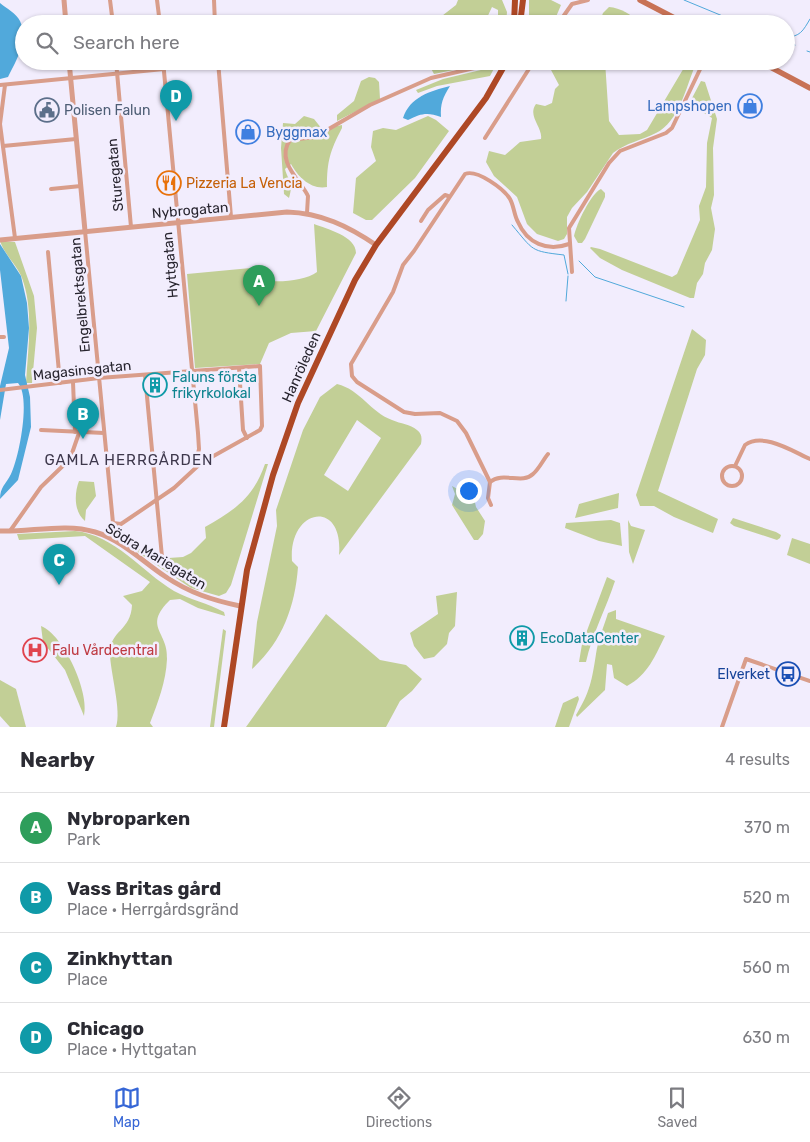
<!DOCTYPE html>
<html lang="en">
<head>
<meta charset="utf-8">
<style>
	:root { --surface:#fff; --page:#f7f7f7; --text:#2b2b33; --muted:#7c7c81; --line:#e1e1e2; --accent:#3666d6 }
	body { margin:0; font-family:Rubik,sans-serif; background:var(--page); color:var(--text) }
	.you { position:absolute; left:468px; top:490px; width:18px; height:18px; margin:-12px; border:4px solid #fff; border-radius:50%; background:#1a73e8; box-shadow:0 0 0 8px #1a73e833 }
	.badge { display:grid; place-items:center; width:32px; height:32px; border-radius:50%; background:var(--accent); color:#fff; font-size:16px; font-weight:700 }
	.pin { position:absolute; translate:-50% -41px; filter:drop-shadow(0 1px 2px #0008) }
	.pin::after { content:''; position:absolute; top:26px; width:18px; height:15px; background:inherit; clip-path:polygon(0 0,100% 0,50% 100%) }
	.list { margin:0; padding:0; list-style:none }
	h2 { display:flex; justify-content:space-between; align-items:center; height:65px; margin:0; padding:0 20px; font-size:21px }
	h2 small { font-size:16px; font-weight:400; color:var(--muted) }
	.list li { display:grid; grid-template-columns:32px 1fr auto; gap:15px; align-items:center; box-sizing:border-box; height:70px; padding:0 20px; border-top:1px solid var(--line) }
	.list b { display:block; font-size:19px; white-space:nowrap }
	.list p { margin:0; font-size:16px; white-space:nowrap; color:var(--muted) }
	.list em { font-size:16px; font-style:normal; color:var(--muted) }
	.icon { flex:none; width:28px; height:28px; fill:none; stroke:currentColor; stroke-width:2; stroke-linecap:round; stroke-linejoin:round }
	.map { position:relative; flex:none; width:810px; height:727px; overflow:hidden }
	.search { position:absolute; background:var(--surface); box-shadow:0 1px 4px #0004; left:15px; right:15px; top:15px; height:55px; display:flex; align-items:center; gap:12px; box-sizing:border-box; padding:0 18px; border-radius:28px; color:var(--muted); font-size:19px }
	.sheet { height:345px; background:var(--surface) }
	nav { display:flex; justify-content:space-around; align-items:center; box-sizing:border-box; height:70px; border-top:1px solid var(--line); background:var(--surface); font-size:14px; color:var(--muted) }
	nav a { display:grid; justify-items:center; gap:2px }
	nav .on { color:var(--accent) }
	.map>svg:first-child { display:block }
</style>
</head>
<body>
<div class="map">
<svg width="810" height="727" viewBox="0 0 810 727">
	<rect width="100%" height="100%" fill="#f2edfd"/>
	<g fill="#c2cf96" fill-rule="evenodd">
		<polygon points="458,0 502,0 507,12 506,24 498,24 498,10 492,7 484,24 438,24 438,19 456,5"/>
		<polygon points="529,0 551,0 561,5 553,24 529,24"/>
		<path d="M 609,7 C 620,8 633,14 638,24 L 599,24 L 603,13 Z"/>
		<polygon points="427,61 440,61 446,66 449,61 487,61 483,64 434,74"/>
		<polygon points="494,61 498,61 490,76 437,86 418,93 416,90 443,79 485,69"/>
		<path d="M 563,61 L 605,61 L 609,121 L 619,135 L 640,134 L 647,130 L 688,61 L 695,66 C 686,87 679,122 656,133 C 642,140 626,143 613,153 L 587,192 L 572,208 L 567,217 L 567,234 L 564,239 L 558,241 L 537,234 L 527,224 L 517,197 L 494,176 L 486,162 L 489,151 L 505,155 L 520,142 L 541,139 C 543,127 527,116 536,104 L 545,106 L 552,103 L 555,89 L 559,85 L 551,70 L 553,67 L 559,68 Z"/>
		<polygon points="369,77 375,78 379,82 380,99 337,121 337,115 354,101 361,81"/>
		<polygon points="701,81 705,82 717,119 713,148 714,195 711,208 715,229 712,250 705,263 703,274 697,283 694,298 690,298 622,270 600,258 590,248 591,247 600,249 672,277 677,274 700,220 699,206 706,187 707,143 712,118 696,108 691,100"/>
		<path d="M 304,116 L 314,119 L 322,129 L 342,125 L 342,128 C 330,151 327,161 327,187 C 311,190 298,177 291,164 L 285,169 C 288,181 294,182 289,198 L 284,194 L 281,148 L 283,123 L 295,124 Z"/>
		<polygon points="428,116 436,120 449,131 415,178 372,220 366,220 353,213 356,178 376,161 371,147 373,131 383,128 396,130"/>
		<path d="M 601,189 L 605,193 L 605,197 L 585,239 L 582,243 L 578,243 L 574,236 C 576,225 591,193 601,189 Z"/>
		<path d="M 314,224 C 327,229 356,236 356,253 L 316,331 L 291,333 L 269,343 L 260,364 L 195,368 L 187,274 L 260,267 L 263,280 C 277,283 305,281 317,272 Z"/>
		<path d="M 0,241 L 15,242 L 34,296 L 37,328 L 32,383 L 26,383 C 28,349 34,310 22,278 C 17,265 4,254 0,241 Z"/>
		<polygon points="692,329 706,340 705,355 697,369 658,491 718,519 713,533 674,517 654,506 640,506 636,495"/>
		<path d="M 337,384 C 361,390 370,412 392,420 C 401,424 410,424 417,430 C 422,434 422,438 421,444 L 339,555 C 344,498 288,508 292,561 L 298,567 C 295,607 282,642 252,669 L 257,622 L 277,526 L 276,510 L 303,430 L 320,397 ZM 357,420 L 381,438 L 348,491 L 324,475 Z"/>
		<path d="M 265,464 L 268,464 L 231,585 L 226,593 L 219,596 L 191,588 L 118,539 L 122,537 L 154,559 L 183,557 L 191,553 L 206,538 L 205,527 C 235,510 253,498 265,464 Z"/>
		<path d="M 79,481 L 94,482 L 96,496 L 86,510 L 85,521 C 74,512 74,494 79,481 Z"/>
		<polygon points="452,486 474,498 476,507 485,521 483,534 478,540 474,540 452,505 455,494"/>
		<polygon points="619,493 618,508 575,518 579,504"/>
		<polygon points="733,518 776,532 781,535 780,538 777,540 734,526 730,523"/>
		<polygon points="611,520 620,523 622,546 599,541 565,528 566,523"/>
		<polygon points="628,520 631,526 645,530 633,564 629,552"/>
		<path d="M 75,531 C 115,535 141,571 174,591 C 190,600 208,603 224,612 L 225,616 L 198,608 L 180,599 L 170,600 C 142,627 169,632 167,659 C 166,682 158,702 150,723 L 153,727 L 116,727 C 122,711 110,672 110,653 C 110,630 131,631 132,605 L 123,596 L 142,591 L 150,582 L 85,536 L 19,540 L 17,534 Z"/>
		<polygon points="792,538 810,544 810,564 787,555"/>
		<path d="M 607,577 L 615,581 C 606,609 592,634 586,662 L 579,662 L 582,644 Z"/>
		<polygon points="457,592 455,626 449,633 447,644 434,657 424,659 414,646 410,633 438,614 436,596"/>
		<path d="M 616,610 L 616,619 L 665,636 C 655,656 648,675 627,686 L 614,678 L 612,665 L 607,664 L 605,690 L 577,717 L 576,715 C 590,692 592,680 596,654 C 598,640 604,626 608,613 Z"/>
		<polygon points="326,614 380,660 406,665 422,679 412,691 400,701 386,727 246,727"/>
		<path d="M 41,626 C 64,635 90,693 84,716 L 65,670 L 43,642 Z"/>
		<polygon points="223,629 226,631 214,727 210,727"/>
		<polygon points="0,680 16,689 26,727 10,727 0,716"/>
		<polygon points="578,696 579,699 569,727 555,727 563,703"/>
	</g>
	<g fill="#51a9db">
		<path d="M 0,3 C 6,8 17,14 20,21 C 29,40 16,61 8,77 L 0,79 Z"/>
		<path d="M 450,86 C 443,97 440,104 441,117 C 428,112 421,113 408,120 L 403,118 C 410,97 430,91 450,86 Z"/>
		<path d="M 0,244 L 21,276 L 27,303 L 29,328 L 25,375 L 30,397 L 31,427 L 18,480 L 0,499 C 0,487 6,484 11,474 C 19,458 31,397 18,383 L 6,384 L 0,420 L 0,386 L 9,348 L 0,270 Z"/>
	</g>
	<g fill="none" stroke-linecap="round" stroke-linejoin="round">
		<g stroke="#51a9db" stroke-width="1">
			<polyline points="684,0 742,24"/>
			<path d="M 786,37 C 800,37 803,31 810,19"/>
			<polyline points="786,41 795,45"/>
			<polyline points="807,51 810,52"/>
			<path d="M 512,225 C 534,251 530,251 564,255 L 568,274"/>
			<polyline points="579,261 595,277 684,307"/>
			<polyline points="566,301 568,276"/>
		</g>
		<g stroke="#d99d8a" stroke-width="4">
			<polyline points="110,0 113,24"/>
			<polyline points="157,0 160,24"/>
			<polyline points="214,0 215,24"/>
			<polyline points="558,24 572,4 588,0"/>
			<polyline points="116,61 131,227"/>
			<polyline points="163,61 198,433 199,449 195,467"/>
			<polyline points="218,61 231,217"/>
			<polyline points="0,85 164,69"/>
			<polyline points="5,85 0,124 15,238"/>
			<polyline points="485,138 534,61"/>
			<polyline points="3,146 76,139"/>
			<polyline points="51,189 81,186"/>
			<path d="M 307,213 L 308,196 C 301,181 275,161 290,140 L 315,137 L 370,105 L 431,78 L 483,66 L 487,61"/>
			<polyline points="421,221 428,210 445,195 448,196"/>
			<polyline points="48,252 60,383"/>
			<polyline points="572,272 569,228 609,163 620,151 666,133 672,128 704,61"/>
			<polyline points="0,337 4,337"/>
			<polyline points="239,368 243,430 247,438"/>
			<polyline points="145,375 162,557"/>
			<polyline points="73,382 75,432"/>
			<polyline points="0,390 99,378 260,366 262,426 260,430 201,463 174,488 121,524 113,523 85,231"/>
			<polyline points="41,430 104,433"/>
			<path d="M 735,466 L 745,445 C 763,432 792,451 810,459"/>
			<circle cx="732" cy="476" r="10"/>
			<path d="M 490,482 C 503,471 522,485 533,474 C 539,469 543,460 548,454"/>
			<path d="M 491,505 L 488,498 L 490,482 L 466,433 L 457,421 L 440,413 L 415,414 L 404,412 L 357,382 L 352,376 L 351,364 L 393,292 L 403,265 L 414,251 L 465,174 C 477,169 504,189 510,199 C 514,206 514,215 518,222 C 527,243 547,252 569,244"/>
			<polyline points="10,531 41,487 70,459 79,433"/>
			<polyline points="722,727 746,659 810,681"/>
		</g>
		<g stroke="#d99d8a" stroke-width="5">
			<polyline points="64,0 66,24"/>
			<polyline points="69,61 85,231"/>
			<path d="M 0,240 L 287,212 C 321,213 348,226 376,245"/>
			<path d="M 0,531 C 31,532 66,523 95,532 C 122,540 143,562 166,577 C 190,593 212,600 240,606"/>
		</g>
		<g stroke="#c87256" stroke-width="5.5">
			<polyline points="640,0 686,24"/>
			<polyline points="759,61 810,88"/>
		</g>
		<g stroke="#ae4825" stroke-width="6">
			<polyline points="514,24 515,0"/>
			<polyline points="520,24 523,0"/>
			<polyline points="224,727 247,570 273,475 298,403 355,280 376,245 486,98 507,61"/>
		</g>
	</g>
	<defs>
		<g id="shop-ring" transform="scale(1.25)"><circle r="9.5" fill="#f2edfd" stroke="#3f7fe0" stroke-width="1.5"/><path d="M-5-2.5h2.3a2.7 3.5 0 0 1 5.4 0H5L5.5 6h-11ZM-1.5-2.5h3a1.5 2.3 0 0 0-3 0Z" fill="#3f7fe0"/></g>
		<g id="civic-ring" transform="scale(1.25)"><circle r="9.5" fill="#f2edfd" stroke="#5c6f8a" stroke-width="1.5"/><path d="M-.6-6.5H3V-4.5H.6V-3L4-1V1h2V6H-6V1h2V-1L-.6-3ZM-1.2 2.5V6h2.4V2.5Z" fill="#5c6f8a"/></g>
		<g id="restaurant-ring" transform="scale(1.25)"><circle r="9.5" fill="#f2edfd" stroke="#e8710a" stroke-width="1.5"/><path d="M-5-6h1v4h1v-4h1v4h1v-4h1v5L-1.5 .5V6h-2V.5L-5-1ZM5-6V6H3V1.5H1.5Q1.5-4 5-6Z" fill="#e8710a"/></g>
		<g id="building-ring" transform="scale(1.25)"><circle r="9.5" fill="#f2edfd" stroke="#0f9aa8" stroke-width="1.5"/><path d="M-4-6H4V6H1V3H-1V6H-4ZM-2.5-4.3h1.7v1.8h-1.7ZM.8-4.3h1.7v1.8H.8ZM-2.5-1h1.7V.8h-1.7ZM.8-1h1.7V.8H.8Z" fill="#0f9aa8"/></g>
		<g id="hospital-ring" transform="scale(1.25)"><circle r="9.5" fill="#f2edfd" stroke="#e0444e" stroke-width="1.5"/><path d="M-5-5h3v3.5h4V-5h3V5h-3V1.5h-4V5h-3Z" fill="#e0444e"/></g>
		<g id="bus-ring" transform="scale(1.25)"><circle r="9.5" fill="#f2edfd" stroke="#1a4fb4" stroke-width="1.5"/><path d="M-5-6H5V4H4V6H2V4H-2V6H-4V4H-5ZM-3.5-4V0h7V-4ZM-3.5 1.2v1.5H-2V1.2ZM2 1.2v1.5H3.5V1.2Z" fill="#1a4fb4"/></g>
	</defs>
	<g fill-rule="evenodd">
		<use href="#shop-ring" x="750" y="106"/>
		<use href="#civic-ring" x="47" y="110"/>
		<use href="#shop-ring" x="248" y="132"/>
		<use href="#restaurant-ring" x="169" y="183"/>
		<use href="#building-ring" x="155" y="385"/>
		<use href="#building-ring" x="522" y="638"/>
		<use href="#hospital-ring" x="35" y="650"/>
		<use href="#bus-ring" x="788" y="674"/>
	</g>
	<g text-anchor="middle" stroke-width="5" stroke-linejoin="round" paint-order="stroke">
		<g font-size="14" fill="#366cbe" stroke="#f2edfd" text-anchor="end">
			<text x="732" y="111">Lampshopen</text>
			<text x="266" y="137" text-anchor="start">Byggmax</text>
		</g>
		<g font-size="14" fill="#4e5e75" stroke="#f2edfd" text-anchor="start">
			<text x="64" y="115">Polisen Falun</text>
		</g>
		<g font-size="14" fill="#27242e" stroke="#f2edfd">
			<text transform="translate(115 175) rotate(-95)" y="5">Sturegatan</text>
			<text transform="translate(190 210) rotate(-5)" y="5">Nybrogatan</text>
			<text transform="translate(170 265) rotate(-95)" y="5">Hyttgatan</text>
			<text transform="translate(80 295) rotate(-95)" y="5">Engelbrektsgatan</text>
			<text transform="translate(301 367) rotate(-66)" y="5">Hanröleden</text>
			<text transform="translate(82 370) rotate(-6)" y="5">Magasinsgatan</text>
			<text transform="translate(156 556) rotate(31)" y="5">Södra Mariegatan</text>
		</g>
		<g font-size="14" fill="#c56008" stroke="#f2edfd" text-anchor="start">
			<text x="186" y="188">Pizzeria La Vencia</text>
		</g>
		<g font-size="14" fill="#0d838f" stroke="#f2edfd" text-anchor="start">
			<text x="172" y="382">Faluns första<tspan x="172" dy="16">frikyrkolokal</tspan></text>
			<text x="540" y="643">EcoDataCenter</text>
		</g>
		<g font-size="14" fill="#be3a42" stroke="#f2edfd" text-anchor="start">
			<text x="52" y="655">Falu Vårdcentral</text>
		</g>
		<g font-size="14" fill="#164399" stroke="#f2edfd" text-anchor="end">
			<text x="770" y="679">Elverket</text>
		</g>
		<g font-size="15" letter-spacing="1" fill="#3e384c" stroke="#f2edfd">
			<text x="129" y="465">GAMLA HERRGÅRDEN</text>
		</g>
	</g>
</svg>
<div class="you"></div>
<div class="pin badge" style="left:259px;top:306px;background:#2e9e5b">A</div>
<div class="pin badge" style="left:83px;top:439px;background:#0f9aa8">B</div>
<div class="pin badge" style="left:59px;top:585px;background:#0f9aa8">C</div>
<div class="pin badge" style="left:176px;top:121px;background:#0f9aa8">D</div>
<div class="search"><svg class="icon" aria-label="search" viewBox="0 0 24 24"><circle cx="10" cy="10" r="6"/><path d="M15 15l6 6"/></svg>Search here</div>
</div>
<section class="sheet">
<h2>Nearby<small>4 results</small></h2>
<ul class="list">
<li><span class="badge" style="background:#2e9e5b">A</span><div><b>Nybroparken</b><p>Park</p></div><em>370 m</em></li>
<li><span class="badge" style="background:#0f9aa8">B</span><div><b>Vass Britas gård</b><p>Place · Herrgårdsgränd</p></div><em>520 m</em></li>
<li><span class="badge" style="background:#0f9aa8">C</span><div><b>Zinkhyttan</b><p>Place</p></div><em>560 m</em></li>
<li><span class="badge" style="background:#0f9aa8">D</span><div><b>Chicago</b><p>Place · Hyttgatan</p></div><em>630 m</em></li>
</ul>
</section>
<nav>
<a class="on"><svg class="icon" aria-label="map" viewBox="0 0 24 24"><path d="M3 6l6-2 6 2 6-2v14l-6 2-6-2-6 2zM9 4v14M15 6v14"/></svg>Map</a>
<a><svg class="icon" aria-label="directions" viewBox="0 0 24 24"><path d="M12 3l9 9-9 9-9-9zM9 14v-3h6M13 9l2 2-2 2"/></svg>Directions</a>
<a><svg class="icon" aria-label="saved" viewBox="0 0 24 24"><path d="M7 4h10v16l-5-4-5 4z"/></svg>Saved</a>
</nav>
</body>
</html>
